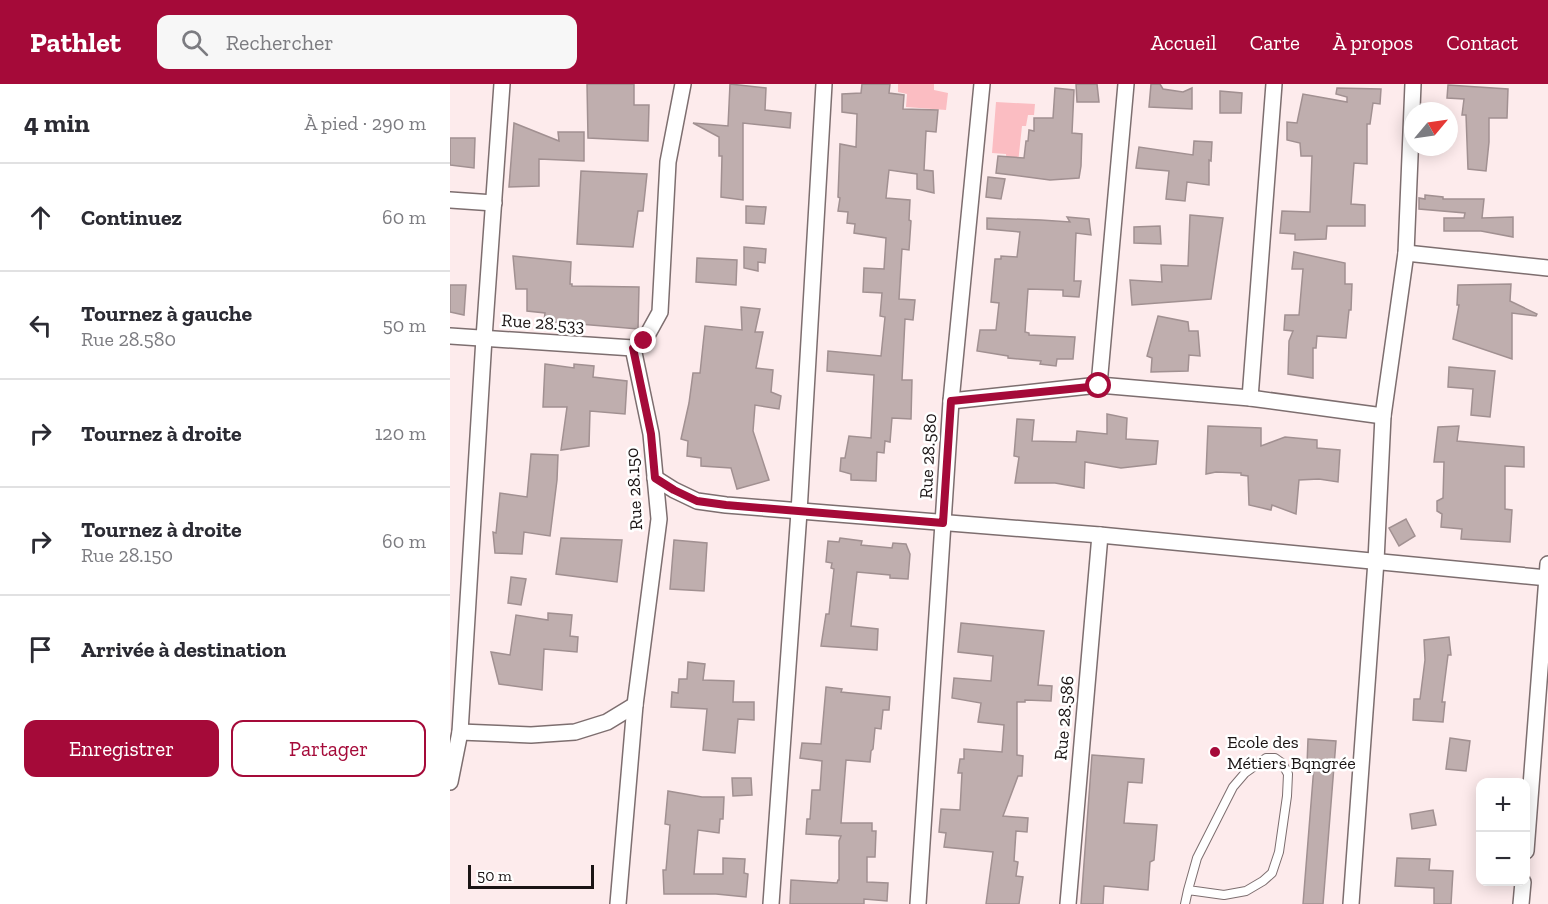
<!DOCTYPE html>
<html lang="fr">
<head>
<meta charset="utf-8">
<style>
	:root { --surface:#fff; --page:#f7f7f7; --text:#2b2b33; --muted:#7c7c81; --line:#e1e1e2; --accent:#a50a39 }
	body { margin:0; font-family:"Zilla Slab",serif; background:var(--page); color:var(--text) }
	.controls { position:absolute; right:18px; bottom:18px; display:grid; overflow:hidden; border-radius:12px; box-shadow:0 3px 15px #0003 }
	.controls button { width:54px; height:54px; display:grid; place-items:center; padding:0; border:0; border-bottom:2px solid var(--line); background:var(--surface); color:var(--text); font:30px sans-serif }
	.compass { position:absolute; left:954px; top:18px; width:54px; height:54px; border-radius:50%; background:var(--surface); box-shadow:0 3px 15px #0003; rotate:61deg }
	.scale { position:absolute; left:18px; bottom:15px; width:126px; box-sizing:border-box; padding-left:6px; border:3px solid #1a1414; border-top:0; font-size:16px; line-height:21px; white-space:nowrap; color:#1a1414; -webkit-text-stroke:4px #fff; paint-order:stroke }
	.stop { position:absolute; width:18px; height:18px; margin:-14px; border:4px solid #a50a39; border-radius:50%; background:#fff }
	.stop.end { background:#a50a39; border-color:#fff; box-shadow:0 2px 6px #0008 }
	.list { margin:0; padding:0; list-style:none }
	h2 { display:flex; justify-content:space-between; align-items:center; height:78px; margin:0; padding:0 24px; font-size:26px }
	h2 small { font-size:20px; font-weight:400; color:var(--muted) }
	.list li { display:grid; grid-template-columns:39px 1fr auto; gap:18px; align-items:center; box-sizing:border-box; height:108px; padding:0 24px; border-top:2px solid var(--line) }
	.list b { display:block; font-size:22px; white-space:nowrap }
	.list p { margin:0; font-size:20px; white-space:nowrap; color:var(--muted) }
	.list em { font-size:20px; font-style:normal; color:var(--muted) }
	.actions { display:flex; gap:12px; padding:18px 24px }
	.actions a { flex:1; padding:14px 0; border:2px solid var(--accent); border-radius:12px; text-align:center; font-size:21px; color:var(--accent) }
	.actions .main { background:var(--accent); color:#fff }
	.icon { flex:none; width:33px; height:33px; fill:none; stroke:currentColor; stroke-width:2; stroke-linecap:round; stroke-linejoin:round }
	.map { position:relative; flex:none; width:1098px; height:820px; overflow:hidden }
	header { display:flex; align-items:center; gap:36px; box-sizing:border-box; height:84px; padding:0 30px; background:var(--accent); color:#fff }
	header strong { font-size:28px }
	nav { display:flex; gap:33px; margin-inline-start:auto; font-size:21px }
	.search { width:420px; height:54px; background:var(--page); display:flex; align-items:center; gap:15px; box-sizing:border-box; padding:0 21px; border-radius:12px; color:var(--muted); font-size:22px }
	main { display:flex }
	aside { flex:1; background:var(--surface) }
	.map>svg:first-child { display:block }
</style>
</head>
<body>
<header>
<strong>Pathlet</strong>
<div class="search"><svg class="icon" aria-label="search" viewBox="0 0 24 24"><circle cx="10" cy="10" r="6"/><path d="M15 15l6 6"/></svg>Rechercher</div>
<nav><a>Accueil</a><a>Carte</a><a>À propos</a><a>Contact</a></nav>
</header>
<main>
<aside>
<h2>4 min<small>À pied · 290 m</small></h2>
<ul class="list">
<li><svg class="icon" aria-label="ahead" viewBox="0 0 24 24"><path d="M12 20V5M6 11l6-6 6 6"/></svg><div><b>Continuez</b></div><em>60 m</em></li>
<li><svg class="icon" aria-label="left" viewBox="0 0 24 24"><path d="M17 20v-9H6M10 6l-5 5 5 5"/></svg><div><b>Tournez à gauche</b><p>Rue 28.580</p></div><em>50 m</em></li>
<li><svg class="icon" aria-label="right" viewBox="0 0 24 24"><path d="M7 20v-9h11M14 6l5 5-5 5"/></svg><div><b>Tournez à droite</b></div><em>120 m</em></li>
<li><svg class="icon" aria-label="right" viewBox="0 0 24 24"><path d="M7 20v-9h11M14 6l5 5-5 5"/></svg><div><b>Tournez à droite</b><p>Rue 28.150</p></div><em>60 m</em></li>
<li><svg class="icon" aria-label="arrive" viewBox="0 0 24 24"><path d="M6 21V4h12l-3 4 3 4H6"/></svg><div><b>Arrivée à destination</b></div></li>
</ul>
<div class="actions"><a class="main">Enregistrer</a><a>Partager</a></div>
</aside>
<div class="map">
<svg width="1098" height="820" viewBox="0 0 1098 820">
	<rect width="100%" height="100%" fill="#fdebec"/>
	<g fill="#fbbdc2">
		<polygon points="448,0 484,0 484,6 498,9 496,26 456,23 457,10 448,8"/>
		<polygon points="546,18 585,20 584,31 578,31 576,42 572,42 568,79 557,78 556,70 542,69"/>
	</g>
	<g fill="#bfaeae" stroke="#a19091" stroke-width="1.5">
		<polygon points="137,0 184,0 184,21 199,21 198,57 138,54"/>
		<polygon points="280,0 316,4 315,26 341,29 340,44 293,39 293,116 271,113 272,72 269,72 269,53 243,39 278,42"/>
		<polygon points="412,0 440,0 439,9 454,11 453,25 488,26 486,48 476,47 474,86 483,87 484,109 467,105 467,90 439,86 436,114 460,116 459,136 461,137 459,166 452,165 449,215 465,216 463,236 455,235 452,296 462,296 461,335 442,334 440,358 435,357 434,369 427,368 426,397 401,396 401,390 390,387 391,374 395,374 399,352 421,354 424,291 377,287 378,267 431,272 435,233 430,232 432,209 413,208 414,184 434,185 436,154 404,149 405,140 397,139 398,128 388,127 390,114 388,113 390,60 406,63 407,30 392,28 392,10 411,9"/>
		<polygon points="626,0 647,0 649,18 627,18"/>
		<polygon points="701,0 710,0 713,5 733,8 742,4 742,25 699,23"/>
		<polygon points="998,1 1058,5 1057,34 1039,34 1039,58 1036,87 1018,85 1016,31 1012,31 1014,15 997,14"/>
		<polygon points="605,4 624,6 622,49 632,50 631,82 629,94 600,96 546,89 548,72 574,74 576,57 578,57 579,46 584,47 584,34 603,34"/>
		<polygon points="887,4 931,5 930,20 923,19 920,40 917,40 917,80 904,79 901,120 915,121 915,142 877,142 876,155 845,156 845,150 830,149 832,127 860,128 862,72 851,72 850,59 837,56 837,38 847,39 853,10 897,18 897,13 886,10"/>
		<polygon points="770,7 792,9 791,29 770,29"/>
		<polygon points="64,39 109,57 108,48 134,48 134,77 89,75 89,102 59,103"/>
		<polygon points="0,54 25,54 24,84 0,81"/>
		<polygon points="744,57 762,58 761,77 759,76 759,101 737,98 735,117 716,115 719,87 686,84 689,63 743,71"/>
		<polygon points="131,87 197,90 193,127 188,127 183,163 127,160"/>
		<polygon points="538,93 555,95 551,115 536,113"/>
		<polygon points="975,111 993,113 993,115 1034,115 1032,134 1063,133 1063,153 1031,147 994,147 994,134 1014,134 1015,129 969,125 969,114 975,115"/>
		<polygon points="296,122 316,123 314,140 296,139"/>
		<polygon points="740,131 773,134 761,215 682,221 680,196 712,198 711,181 738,182"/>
		<polygon points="617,133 639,135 641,151 626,149 624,197 631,197 629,213 613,212 613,206 578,205 575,248 579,249 579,251 625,253 623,275 607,275 606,282 590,280 591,277 558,274 558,272 527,267 530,246 546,246 549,219 541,218 545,175 551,175 551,172 567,173 570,148 537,145 537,134 591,136 620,138"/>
		<polygon points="710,142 711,160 684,159 684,143"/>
		<polygon points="294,163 316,165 315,179 308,178 308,187 294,184"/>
		<polygon points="844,168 895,179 895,200 902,200 901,226 899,226 896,254 867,252 866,264 863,264 863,294 838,290 839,257 843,247 834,246 835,231 849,231 853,185 842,185"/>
		<polygon points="63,172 121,178 120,200 122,200 122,202 189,203 188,245 94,237 95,229 77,227 77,205 66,205"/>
		<polygon points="247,174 287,176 286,201 246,198"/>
		<polygon points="1061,200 1060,217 1087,230 1086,232 1062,229 1062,275 1003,255 1009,221 1007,221 1008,201"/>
		<polygon points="0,201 16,201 14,231 0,228"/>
		<polygon points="291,223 310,225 305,248 313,248 306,284 323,286 321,308 331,312 329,325 305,321 303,347 319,396 287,405 281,384 251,382 251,374 237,372 238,357 231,355 239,319 243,289 250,289 255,242 292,246"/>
		<polygon points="708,232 738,238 739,247 748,247 750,272 739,271 738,287 701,288 702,274 697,272"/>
		<polygon points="95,280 124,284 124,280 144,282 143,293 177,297 175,330 140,327 139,362 111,366 117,323 93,323"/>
		<polygon points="999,283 1045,287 1040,333 1021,331 1023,305 998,303"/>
		<polygon points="657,330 677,334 676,355 708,357 706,380 671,384 635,378 634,404 605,399 565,399 569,373 564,372 567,335 584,336 582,357 626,358 627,347 657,350"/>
		<polygon points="758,342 811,344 811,362 835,353 867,356 867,364 890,366 888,398 869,395 849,396 846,430 822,421 821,426 799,421 798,392 791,391 791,389 766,388 756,390"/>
		<polygon points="1009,342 1007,357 1074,363 1074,383 1055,382 1055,425 1062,426 1060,458 1011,455 1012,445 991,443 992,430 987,427 987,417 993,414 994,378 984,378 988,343"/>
		<polygon points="81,370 108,371 107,396 100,452 74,448 72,470 45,469 43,448 46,449 50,409 77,413"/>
		<polygon points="956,435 965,452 949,462 939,444"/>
		<polygon points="111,454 172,456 167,498 106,490"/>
		<polygon points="390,454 412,457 411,461 442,464 443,459 456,460 460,470 458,495 440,494 440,491 407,488 401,542 428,545 427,566 371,562 376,530 379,530 384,485 381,484 382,479 376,478 378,457 389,458"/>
		<polygon points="224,456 257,459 254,507 220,505"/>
		<polygon points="61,493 76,495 71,521 58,519"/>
		<polygon points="98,529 122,531 120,552 128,553 127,568 94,565 92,606 49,600 41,568 60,571 66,531 98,536"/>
		<polygon points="511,539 594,547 588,601 602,602 601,617 575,616 575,618 567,618 567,671 573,672 572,692 568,692 553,732 578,734 577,748 566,747 564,777 568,778 566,792 573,793 569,820 536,820 543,768 494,763 496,749 489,748 491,725 510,726 512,689 508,689 510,675 514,675 514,665 552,668 554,641 528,638 531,619 502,614 504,594 541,597 543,572 508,568"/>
		<polygon points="999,553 1001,571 998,571 992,618 995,618 993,638 963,636 964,615 970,615 975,576 974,556"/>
		<polygon points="238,578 255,580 253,596 284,597 283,618 304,618 304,636 288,635 285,669 253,666 257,625 221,623 222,608 228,609 229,595 237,595"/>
		<polygon points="376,603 392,605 391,608 440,613 439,626 433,626 431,645 425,644 423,665 421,667 420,678 396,676 391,739 422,739 422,747 426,747 425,773 417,773 417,798 438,799 437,817 414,815 414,820 340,820 341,796 387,799 388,796 389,796 389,757 391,752 356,750 357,735 360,735 362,706 370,706 372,677 350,674 352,659 371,660"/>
		<polygon points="1000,654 1020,657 1016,687 996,685"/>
		<polygon points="858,655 886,657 873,820 853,820 864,682 857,681"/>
		<polygon points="642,671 694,675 692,699 678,698 674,739 707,741 704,776 700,778 698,806 654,802 653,820 631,820"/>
		<polygon points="282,694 301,694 302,711 283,712"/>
		<polygon points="218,707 252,713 274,713 273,735 270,735 269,749 248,746 244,790 273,790 273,774 295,775 294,789 298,790 296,813 266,810 214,810 213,786 216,786 220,741 215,740"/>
		<polygon points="983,726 986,741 962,745 960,730"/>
		<polygon points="947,774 980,775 979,786 1003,787 1001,820 984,820 984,804 945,802"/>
	</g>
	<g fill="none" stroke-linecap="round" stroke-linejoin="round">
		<g stroke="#7d6e6f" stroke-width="10">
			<polyline id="service" points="735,820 738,806 747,774 783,703 795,689 816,674 825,674 832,679 838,690 837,712 829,768 822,789 813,797 796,807 774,811 738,806"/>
		</g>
		<g stroke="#7d6e6f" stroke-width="18">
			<g id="minor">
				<polyline points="0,116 44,119"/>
				<polyline points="956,169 1098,184"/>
				<polyline points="0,252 183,264"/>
				<polyline points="649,301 676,0"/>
				<polyline points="800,314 824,0"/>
				<polyline points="501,317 649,301 800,314 933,332"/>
				<polyline points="205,394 224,406 247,417 276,421 650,451 1098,494"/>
				<polyline points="10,648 81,651 125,648 157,638 185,621"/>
				<polyline points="0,698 10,648 34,254 52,0"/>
				<polyline points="1076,767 1098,480"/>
				<polyline points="168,820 185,621 209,435 201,350 183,264 194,257 210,228 218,78 233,0"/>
				<polyline points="321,820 349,428 374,0"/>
				<polyline points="468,820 501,317 532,0"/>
				<polyline points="618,820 650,451"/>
				<polyline points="901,820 926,477 933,332 956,169 963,0"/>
				<polyline points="1071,820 1073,798"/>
			</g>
		</g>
		<use href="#service" stroke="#fff" stroke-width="8"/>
		<use href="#minor" stroke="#fff" stroke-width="15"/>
	</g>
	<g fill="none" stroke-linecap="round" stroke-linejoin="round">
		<polyline stroke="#a50a39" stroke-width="8" points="194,257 183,264 201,350 205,394 224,406 247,417 276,421 493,439 501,317 649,302"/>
	</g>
	<circle fill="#a50a39" stroke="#fff" stroke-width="2" cx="765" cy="668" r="6"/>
	<g text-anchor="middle" stroke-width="5" stroke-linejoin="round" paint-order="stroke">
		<g font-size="18" fill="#1a1414" stroke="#fff">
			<text transform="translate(93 239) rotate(4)" y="6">Rue 28.533</text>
			<text transform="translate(478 372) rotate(-87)" y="6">Rue 28.580</text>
			<text transform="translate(184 405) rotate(-93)" y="6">Rue 28.150</text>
			<text transform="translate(614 634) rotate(-85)" y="6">Rue 28.586</text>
		</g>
		<g font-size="18" fill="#1a1414" stroke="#fff" text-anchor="start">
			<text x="777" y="664">Ecole des<tspan x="777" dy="21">Métiers Bqngrée</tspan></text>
		</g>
	</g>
</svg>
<div class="controls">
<button>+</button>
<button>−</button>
</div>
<svg class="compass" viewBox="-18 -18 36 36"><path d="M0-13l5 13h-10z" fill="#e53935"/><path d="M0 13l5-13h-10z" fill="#7c7c81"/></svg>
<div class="scale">50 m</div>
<div class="stop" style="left:649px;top:302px"></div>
<div class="stop end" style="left:194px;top:257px"></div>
</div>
</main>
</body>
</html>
